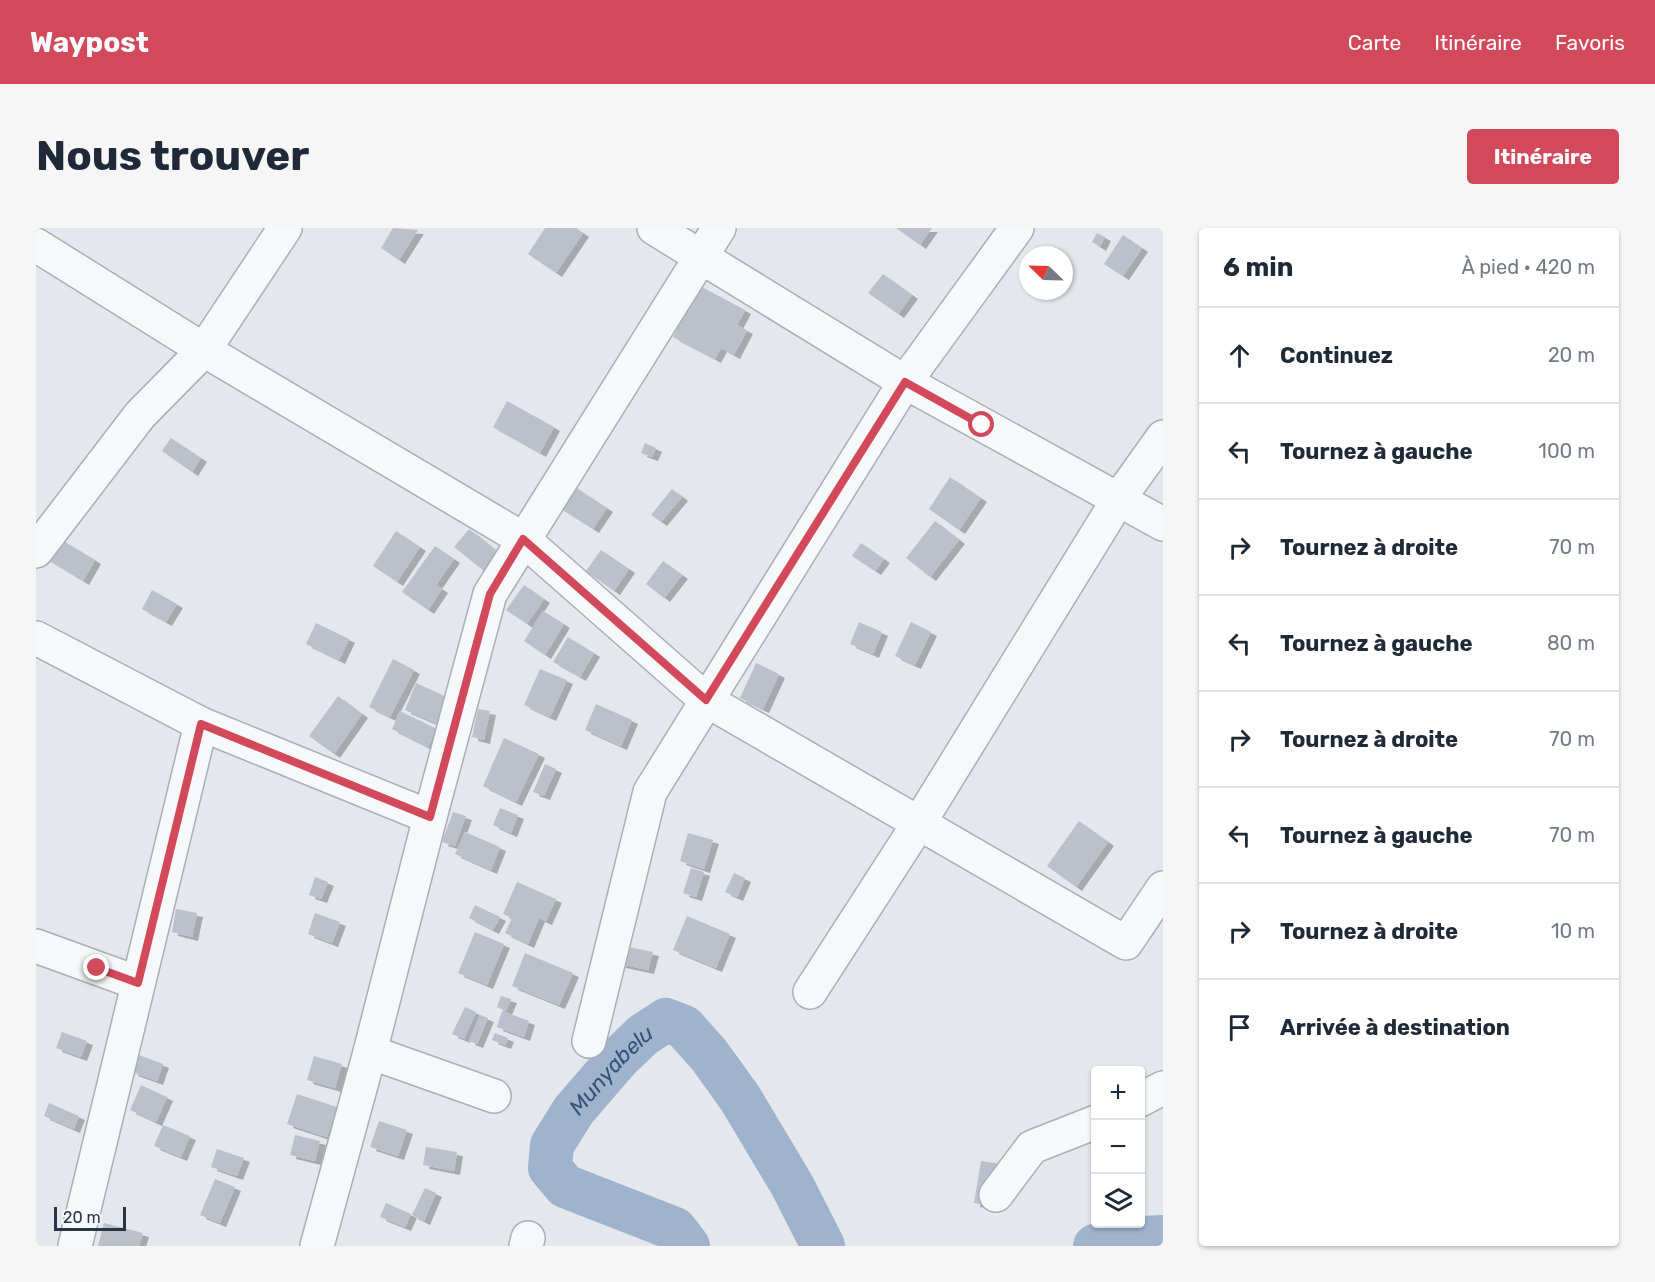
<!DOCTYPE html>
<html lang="fr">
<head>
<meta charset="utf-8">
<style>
	:root { --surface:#fff; --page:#f6f6f7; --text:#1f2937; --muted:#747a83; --line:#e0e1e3; --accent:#d1495b }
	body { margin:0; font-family:Rubik,sans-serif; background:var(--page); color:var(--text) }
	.controls { position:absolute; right:18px; bottom:18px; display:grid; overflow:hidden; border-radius:6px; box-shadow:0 2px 4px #0004 }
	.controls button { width:54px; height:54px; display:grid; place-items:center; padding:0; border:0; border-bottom:2px solid var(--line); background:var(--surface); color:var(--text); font:30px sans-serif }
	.compass { position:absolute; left:983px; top:18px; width:54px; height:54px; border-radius:50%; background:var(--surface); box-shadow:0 2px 4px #0004; rotate:293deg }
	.scale { position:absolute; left:18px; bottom:15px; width:72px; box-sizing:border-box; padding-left:6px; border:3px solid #2b3445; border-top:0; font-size:16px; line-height:21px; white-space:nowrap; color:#2b3445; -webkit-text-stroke:4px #f4f6f9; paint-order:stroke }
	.stop { position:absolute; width:18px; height:18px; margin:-14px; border:4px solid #d1495b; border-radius:50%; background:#fff }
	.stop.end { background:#d1495b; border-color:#fff; box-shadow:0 2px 6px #0008 }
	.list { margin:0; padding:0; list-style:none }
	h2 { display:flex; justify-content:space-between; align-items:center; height:78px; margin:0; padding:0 24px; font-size:26px }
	h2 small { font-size:20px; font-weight:400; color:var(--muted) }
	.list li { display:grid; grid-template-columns:39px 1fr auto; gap:18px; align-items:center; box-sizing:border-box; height:96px; padding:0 24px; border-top:2px solid var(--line) }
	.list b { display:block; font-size:22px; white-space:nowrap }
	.list em { font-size:20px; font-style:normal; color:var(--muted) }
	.icon { flex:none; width:33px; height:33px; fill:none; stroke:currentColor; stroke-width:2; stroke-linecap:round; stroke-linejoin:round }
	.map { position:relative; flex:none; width:1127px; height:1018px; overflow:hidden; border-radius:6px }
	header { display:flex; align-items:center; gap:36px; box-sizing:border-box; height:84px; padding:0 30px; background:var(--accent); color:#fff }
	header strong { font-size:28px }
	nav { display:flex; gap:33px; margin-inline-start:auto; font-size:21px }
	.intro { display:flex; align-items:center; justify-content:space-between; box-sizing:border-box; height:144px; padding:0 36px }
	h1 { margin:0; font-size:42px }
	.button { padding:15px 27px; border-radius:6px; background:var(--accent); color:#fff; font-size:21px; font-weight:700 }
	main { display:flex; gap:36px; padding:0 36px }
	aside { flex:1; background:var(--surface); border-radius:6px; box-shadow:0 2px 4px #0004 }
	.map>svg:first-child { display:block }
</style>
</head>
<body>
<header>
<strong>Waypost</strong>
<nav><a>Carte</a><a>Itinéraire</a><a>Favoris</a></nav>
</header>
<div class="intro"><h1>Nous trouver</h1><a class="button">Itinéraire</a></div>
<main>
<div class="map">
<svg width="1127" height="1018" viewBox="0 0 1127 1018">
	<defs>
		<filter id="shadow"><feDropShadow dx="6" dy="4" stdDeviation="0" flood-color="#0004"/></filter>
	</defs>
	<rect width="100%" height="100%" fill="#e4e7ec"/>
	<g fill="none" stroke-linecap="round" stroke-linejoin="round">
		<g stroke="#9fb4cc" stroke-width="44">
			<path id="s1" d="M 652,1018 L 639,1001 L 529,958 L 514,940 L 516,917 L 538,882 L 582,831 L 607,807 L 630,792 L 648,799 L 673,827 L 704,870 L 756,957 L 787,1018"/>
			<polyline points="1059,1018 1084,1011 1127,1009"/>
		</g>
	</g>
	<g fill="#bbc0ca" filter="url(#shadow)">
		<polygon points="357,0 382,2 363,32 345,20"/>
		<polygon points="509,0 540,0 547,5 520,45 492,26"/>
		<polygon points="860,0 896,0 884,17"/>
		<polygon points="1061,5 1069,9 1064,19 1056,14"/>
		<polygon points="1087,7 1106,20 1087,48 1068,36"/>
		<polygon points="847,46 876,67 862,86 832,65"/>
		<polygon points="664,58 709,82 701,97 711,102 698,127 685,120 679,131 637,109"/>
		<polygon points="471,173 518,199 504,225 457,199"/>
		<polygon points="135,210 165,230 156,244 126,223"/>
		<polygon points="609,215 620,220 616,229 605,225"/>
		<polygon points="914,249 945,270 923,302 893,281"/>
		<polygon points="536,257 571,280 557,301 522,279"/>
		<polygon points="636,261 646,269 625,294 615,287"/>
		<polygon points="899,293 923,312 894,349 870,330"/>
		<polygon points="433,301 463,325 448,343 418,319"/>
		<polygon points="360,303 384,319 361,354 337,338"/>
		<polygon points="16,306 59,332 47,353 4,327"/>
		<polygon points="825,315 848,331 839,343 816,328"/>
		<polygon points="399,318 418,331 400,357 406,361 392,382 366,364"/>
		<polygon points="565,322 593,341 578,363 550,343"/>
		<polygon points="627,333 646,347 628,370 610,356"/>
		<polygon points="488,357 508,371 491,396 470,382"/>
		<polygon points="116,362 141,376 130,394 106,381"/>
		<polygon points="507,383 528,396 509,427 488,413"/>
		<polygon points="823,394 846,404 837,426 814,416"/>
		<polygon points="875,394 895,404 879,437 859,428"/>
		<polygon points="280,395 313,411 303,432 270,416"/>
		<polygon points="532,409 558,425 544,449 517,434"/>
		<polygon points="357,431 378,442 354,489 333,479"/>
		<polygon points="720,435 743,446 727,481 704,470"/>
		<polygon points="504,441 531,452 514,489 488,477"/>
		<polygon points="380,455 415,471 404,497 369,482"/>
		<polygon points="302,468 326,486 298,526 273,508"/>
		<polygon points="560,476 596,492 585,518 549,502"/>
		<polygon points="442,481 454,483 448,512 436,509"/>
		<polygon points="364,483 401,501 392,519 356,501"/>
		<polygon points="468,510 503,526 480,574 447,558"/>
		<polygon points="509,536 520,541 508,568 497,564"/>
		<polygon points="464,580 482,587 475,605 457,597"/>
		<polygon points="417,584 430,588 419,618 406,614"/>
		<polygon points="1043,593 1072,614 1040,659 1011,638"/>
		<polygon points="429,604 464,619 455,642 419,626"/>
		<polygon points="652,605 677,612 668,641 644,633"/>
		<polygon points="655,640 668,644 660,669 647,665"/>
		<polygon points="698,645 709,650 701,669 689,664"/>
		<polygon points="279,649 292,654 285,671 273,667"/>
		<polygon points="481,654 520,671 510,693 503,690 492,716 469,705 476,690 467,686"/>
		<polygon points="439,677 464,689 457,702 433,690"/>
		<polygon points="140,681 161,685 156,709 136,704"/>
		<polygon points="279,685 304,694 296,715 272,706"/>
		<polygon points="651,688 694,706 680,740 637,722"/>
		<polygon points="439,704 468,716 451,757 422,745"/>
		<polygon points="588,718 617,724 612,742 584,736"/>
		<polygon points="489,725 537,745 523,777 476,758"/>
		<polygon points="465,768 475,771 470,783 461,779"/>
		<polygon points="429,779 440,784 428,811 416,806"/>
		<polygon points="466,783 493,793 488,809 461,799"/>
		<polygon points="444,787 452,790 441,816 433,813"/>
		<polygon points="26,804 51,813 45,829 20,820"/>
		<polygon points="459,805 472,810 469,817 456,812"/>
		<polygon points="103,827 127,836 121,853 96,844"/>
		<polygon points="278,828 306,836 299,860 271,852"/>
		<polygon points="105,857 131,869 120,894 94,882"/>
		<polygon points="261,866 301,879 291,909 251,896"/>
		<polygon points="13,875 43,888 38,901 8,888"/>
		<polygon points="343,893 371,902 362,928 334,919"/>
		<polygon points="127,897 154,908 145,929 118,918"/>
		<polygon points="259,907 284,913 279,933 254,927"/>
		<polygon points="390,919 421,924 418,943 387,937"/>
		<polygon points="181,921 208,930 201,948 175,939"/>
		<polygon points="945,933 967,936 961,979 938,975"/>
		<polygon points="179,951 199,959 184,995 164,987"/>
		<polygon points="389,960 400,965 388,993 376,987"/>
		<polygon points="350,975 375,986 369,999 344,989"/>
		<polygon points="68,995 107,1005 103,1018 62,1018"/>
	</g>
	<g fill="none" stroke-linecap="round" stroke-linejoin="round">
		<g stroke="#a9aeb7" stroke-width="36">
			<g id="minor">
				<polyline points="618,0 869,154 1127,296"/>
				<polyline points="0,17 168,122 487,311 670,472 1090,715 1127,660"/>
				<polyline points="0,323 104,187 168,122 249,0"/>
				<polyline points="0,410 165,496 394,589"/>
				<polyline points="0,718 102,755"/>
				<polyline points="774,764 883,595 1082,272 1127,209"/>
				<polyline points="553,813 614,564 869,154 981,0"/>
				<polyline points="334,824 458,868"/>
				<polyline points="1104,872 1127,860"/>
				<polyline points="960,967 996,919 1060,894"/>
				<polyline points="39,1018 165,496"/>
				<polyline points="281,1018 334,824 394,589 454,366 683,0"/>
				<polyline points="490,1018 492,1010"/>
			</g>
		</g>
		<use href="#minor" stroke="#f7f8fa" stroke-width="33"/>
	</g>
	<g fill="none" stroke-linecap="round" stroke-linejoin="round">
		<polyline stroke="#d1495b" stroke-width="8" points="61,740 102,755 165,496 394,589 454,366 487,311 670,472 869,154 946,197"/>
	</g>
	<g text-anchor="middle" stroke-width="4.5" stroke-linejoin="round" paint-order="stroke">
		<g font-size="22" font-style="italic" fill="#34527a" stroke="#f4f6f9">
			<text dy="8" stroke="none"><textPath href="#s1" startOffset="282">Munyabelu</textPath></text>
		</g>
	</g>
</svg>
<div class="controls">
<button>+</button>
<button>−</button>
<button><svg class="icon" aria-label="layers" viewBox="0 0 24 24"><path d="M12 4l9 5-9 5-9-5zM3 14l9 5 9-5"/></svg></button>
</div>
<svg class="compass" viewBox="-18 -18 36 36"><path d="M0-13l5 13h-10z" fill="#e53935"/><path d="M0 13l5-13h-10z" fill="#747a83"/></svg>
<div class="scale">20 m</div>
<div class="stop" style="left:946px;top:197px"></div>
<div class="stop end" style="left:61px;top:740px"></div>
</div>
<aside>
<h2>6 min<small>À pied · 420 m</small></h2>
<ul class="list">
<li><svg class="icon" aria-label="ahead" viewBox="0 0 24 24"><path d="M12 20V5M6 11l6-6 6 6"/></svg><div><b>Continuez</b></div><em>20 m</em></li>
<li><svg class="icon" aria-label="left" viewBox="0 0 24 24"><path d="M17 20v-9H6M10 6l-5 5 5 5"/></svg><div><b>Tournez à gauche</b></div><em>100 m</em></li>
<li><svg class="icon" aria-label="right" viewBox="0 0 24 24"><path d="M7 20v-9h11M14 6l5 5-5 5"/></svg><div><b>Tournez à droite</b></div><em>70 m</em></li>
<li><svg class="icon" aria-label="left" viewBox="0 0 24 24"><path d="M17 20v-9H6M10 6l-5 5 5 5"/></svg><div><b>Tournez à gauche</b></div><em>80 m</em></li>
<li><svg class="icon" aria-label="right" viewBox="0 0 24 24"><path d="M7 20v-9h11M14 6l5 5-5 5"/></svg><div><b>Tournez à droite</b></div><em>70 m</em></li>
<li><svg class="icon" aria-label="left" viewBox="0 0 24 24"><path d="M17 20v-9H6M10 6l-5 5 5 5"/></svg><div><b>Tournez à gauche</b></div><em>70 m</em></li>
<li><svg class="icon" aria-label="right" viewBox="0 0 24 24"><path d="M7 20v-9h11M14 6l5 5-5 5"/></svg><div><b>Tournez à droite</b></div><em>10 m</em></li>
<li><svg class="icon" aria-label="arrive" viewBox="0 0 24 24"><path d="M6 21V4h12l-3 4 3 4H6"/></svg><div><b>Arrivée à destination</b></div></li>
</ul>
</aside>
</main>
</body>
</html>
